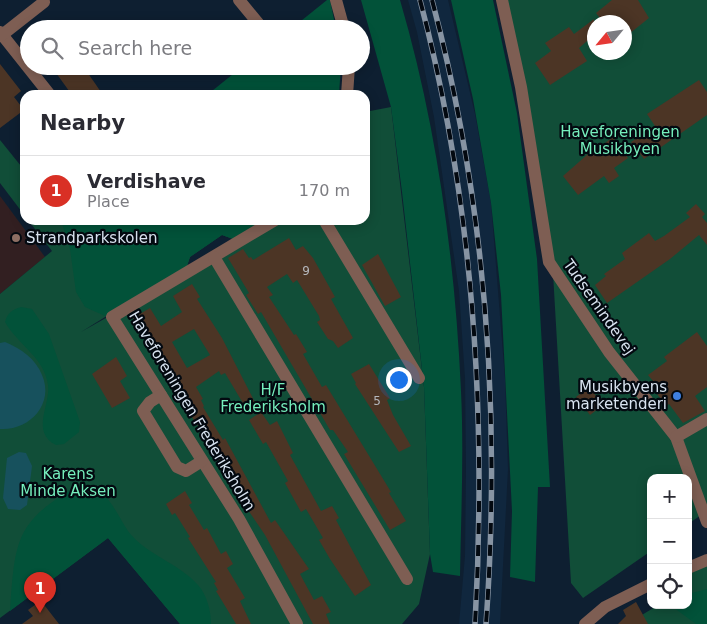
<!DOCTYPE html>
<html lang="en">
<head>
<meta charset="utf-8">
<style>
	:root { --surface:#fff; --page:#f7f7f7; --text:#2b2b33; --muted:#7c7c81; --line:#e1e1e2; --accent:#d93025 }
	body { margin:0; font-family:"DejaVu Sans",sans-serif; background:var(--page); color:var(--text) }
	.controls { position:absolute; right:15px; bottom:15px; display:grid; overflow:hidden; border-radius:10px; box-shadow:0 2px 12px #0003 }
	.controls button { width:45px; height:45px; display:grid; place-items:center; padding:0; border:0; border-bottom:1px solid var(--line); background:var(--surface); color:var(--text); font:25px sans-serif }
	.compass { position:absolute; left:587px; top:15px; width:45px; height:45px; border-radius:50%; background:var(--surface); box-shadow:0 2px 12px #0003; rotate:241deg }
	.you { position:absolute; left:398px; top:379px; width:18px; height:18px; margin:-12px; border:4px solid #fff; border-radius:50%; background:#1a73e8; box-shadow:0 0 0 8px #1a73e833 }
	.badge { display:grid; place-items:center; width:32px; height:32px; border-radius:50%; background:var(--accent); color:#fff; font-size:16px; font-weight:700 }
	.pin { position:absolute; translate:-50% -41px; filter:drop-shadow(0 1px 2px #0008) }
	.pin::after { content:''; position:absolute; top:26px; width:18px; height:15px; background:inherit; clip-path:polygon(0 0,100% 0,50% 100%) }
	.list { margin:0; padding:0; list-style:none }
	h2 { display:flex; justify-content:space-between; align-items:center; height:65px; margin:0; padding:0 20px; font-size:21px }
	h2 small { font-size:16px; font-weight:400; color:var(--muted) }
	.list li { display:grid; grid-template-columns:32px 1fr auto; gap:15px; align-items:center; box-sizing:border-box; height:70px; padding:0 20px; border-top:1px solid var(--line) }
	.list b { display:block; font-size:19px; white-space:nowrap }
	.list p { margin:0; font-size:16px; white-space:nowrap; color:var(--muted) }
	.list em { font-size:16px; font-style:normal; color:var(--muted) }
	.icon { flex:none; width:28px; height:28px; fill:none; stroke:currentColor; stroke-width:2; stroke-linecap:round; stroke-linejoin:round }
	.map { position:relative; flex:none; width:707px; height:624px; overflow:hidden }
	.search { position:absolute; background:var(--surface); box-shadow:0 2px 12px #0003; left:20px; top:20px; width:350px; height:55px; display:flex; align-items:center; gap:12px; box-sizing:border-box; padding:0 18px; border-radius:28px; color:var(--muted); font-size:19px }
	.panel { position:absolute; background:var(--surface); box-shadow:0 2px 12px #0003; left:20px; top:90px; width:350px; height:135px; border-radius:15px }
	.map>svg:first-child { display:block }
</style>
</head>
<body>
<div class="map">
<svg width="707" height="624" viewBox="0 0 707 624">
	<rect width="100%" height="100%" fill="#0e1f31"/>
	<polygon fill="#10273e" points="408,0 448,0 475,114 491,203 505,379 508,469 500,624 459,624 465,556 466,468 465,378 459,291 434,117 417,32"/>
	<polygon fill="#321f21" points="0,196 45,257 0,294"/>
	<g fill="#114e38" fill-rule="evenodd">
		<path d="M 503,0 L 707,0 L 707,511 L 688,524 L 688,478 L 651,478 L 651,551 L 583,598 L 571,583 L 552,256 ZM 594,22 L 624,22 L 624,52 L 594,52 Z"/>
		<polygon points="391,107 424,387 430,554 419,604 402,624 180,624 108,538 0,618 0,294 52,251 28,220 263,220 233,239 222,235 190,257 187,266 81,332 214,257 270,220 365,220 365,112"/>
		<polygon points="0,140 25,171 25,216 0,183"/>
		<polygon points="707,555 707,624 627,624 655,607 653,605 688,605 688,568"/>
	</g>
	<g fill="#025239">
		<polygon points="327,0 330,0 336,29 291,29"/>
		<path d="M 361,0 L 400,0 C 437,126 455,260 461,391 C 464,453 461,515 460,576 L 433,572 L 430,554 L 424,387 L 402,192 L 391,107 Z"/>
		<polygon points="451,0 493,0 517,113 537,259 550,487 538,487 535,582 510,577 512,511 501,295 491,203 473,99"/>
		<polygon points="243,66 341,66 339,94 207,95"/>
		<polygon points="61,220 263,220 233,239 222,235 190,257 187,266 105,316 85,307 76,292 70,249"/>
		<path d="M 21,307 L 32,309 L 49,334 L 80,422 L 79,432 L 64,444 L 56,445 C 30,432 51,404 48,385 C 44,357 18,345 5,322 C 8,312 12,310 21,307 Z"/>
		<path d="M 82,484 C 107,487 116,513 128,531 C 146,555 179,563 198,585 C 207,595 211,611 211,624 L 180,624 L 108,538 L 10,611 C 15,540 15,520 82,484 Z"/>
		<polygon points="707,589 707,624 696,624 670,605 688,605 688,594"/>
	</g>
	<g fill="#17515d">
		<path d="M 5,342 C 20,348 36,359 42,375 C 55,405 28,431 0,429 L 0,343 Z"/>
		<polygon points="19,452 26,453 32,466 27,505 20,510 8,509 3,498 7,458"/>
	</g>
	<g fill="#4c3525" fill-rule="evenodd">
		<polygon points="612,0 638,0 649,18 624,38 624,22 603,22 596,13"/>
		<polygon points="594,19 594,35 579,48 587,61 550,85 535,63 551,51 545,43 569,27 574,34"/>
		<polygon points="0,64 21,91 14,97 24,110 0,128"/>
		<polygon points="51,66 83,66 103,95 72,95"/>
		<polygon points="699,80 707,92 707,115 644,159 631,142 655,126 647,114"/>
		<polygon points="613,137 628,158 614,168 619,176 609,183 604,176 578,195 563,176 596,147 597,149"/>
		<polygon points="696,204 705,214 702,217 707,223 707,245 699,235 670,259 607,303 595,285 606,276 604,274 625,259 622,253 649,233 655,241 664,236 690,217 686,213"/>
		<polygon points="289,238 296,250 303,246 313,258 335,297 331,299 353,338 338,348 333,341 328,339 317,322 320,320 319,316 297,280 293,283 287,274 267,287 273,295 269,297 294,335 296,334 307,352 303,354 322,387 326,385 391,492 389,493 406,521 390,530 344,454 348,452 333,430 330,430 261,312 258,314 246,295 249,293 228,258 243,249 249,258 251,257 253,260"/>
		<polygon points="378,254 401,297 385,306 362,265"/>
		<path d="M 192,284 L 200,297 L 197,299 L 222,338 L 259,410 L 250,415 L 225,373 L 221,375 L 219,371 L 196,387 L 203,399 L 201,400 L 204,406 L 203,407 L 223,440 L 225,438 L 271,523 L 275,520 L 309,569 L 300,574 L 314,600 L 322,596 L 331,612 L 326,614 L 330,624 L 313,624 L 265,535 L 244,504 L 200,429 L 179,398 L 133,318 L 150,308 L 161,326 L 182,312 L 173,296 ZM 194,329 L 210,355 L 187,368 L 172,342 Z"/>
		<polygon points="697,332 707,346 707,387 695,396 705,411 683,423 669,404 666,406 654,390 658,387 648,375 667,361 664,357"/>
		<polygon points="116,357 127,376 120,381 130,398 112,408 92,374"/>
		<polygon points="369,364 390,398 387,400 393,415 411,446 399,452 355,384 356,383 351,374"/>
		<polygon points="589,387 603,405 590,415 576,397"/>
		<polygon points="261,412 270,425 277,421 293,453 290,455 321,511 332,506 339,518 336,520 371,585 355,596 330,559 319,540 323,538 306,509 301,512 285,483 288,481 266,442 263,444 249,420"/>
		<polygon points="185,491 192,503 189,505 204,530 207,528 221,554 226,551 233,564 227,568 245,598 240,601 251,624 236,624 216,591 218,590 214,583 216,582 188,538 190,537 175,513 172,515 166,504"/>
		<polygon points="39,602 45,606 59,624 22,624 33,616 28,610"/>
		<polygon points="636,602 648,624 618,624 626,616 623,610"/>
	</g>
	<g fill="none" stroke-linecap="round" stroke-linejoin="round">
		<g stroke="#7e5e53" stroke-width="12">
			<polyline points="239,0 263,29"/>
			<polyline points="336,0 344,29"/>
			<polyline points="502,0 521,87 549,262 609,352 676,437 707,522"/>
			<polyline points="0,32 50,95"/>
			<polyline points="2,35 44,2"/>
			<polyline points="347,95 349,66"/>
			<polyline points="275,220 112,317 239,519 297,624"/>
			<polyline points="324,220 419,378"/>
			<polyline points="214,257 407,579"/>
			<polyline points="161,395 150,402 143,411 177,467 186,471 202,461"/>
			<polyline points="676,437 707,419"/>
			<polyline points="688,568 707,560"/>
			<polyline points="585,624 605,607 651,584"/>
		</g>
		<g stroke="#8794a3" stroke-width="5.5">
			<g id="rail">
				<path d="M 420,0 C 474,204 487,414 475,624"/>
				<path d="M 432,0 C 486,203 501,415 486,624"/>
			</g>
		</g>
		<use href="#rail" stroke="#030910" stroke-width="4" stroke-dasharray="11" stroke-linecap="butt"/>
	</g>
	<circle fill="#8d6e63" stroke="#030910" stroke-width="2" cx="16" cy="238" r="5"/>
	<circle fill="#3f7fe0" stroke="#030910" stroke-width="2" cx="677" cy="396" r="5"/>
	<g text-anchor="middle" stroke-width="4.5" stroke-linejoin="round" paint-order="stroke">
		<g font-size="12" fill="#b5b8bd">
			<text x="306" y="275">9</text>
			<text x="377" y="405">5</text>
		</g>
		<g font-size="15" fill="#75eebc" stroke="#030910">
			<text x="620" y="137">Haveforeningen<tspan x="620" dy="17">Musikbyen</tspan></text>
			<text x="273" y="395">H/F<tspan x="273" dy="17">Frederiksholm</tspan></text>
			<text x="68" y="479">Karens<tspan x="68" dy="17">Minde Aksen</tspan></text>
		</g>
		<g font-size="15" fill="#d8e3f0" stroke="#030910" text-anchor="start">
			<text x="26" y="243">Strandparkskolen</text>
			<text x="667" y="392" text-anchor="end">Musikbyens<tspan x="667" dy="17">marketenderi</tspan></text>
		</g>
		<g font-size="15" fill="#d8e3f0" stroke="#030910">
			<text transform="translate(599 307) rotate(55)" y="5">Tudsemindevej</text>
			<text transform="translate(192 411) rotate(59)" y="5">Haveforeningen Frederiksholm</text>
		</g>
	</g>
</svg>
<div class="controls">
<button>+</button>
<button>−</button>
<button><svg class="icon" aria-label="locate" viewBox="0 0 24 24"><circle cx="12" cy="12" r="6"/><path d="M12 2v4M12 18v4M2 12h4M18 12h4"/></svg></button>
</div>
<svg class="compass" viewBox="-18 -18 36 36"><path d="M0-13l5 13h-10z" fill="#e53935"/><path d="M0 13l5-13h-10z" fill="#7c7c81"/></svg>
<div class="you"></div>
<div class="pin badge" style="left:40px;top:613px">1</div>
<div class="search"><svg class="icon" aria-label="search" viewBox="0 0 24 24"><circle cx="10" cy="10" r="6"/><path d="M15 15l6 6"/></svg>Search here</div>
<section class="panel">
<h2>Nearby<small></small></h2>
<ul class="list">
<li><span class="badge">1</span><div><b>Verdishave</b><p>Place</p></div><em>170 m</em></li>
</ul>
</section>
</div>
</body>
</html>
